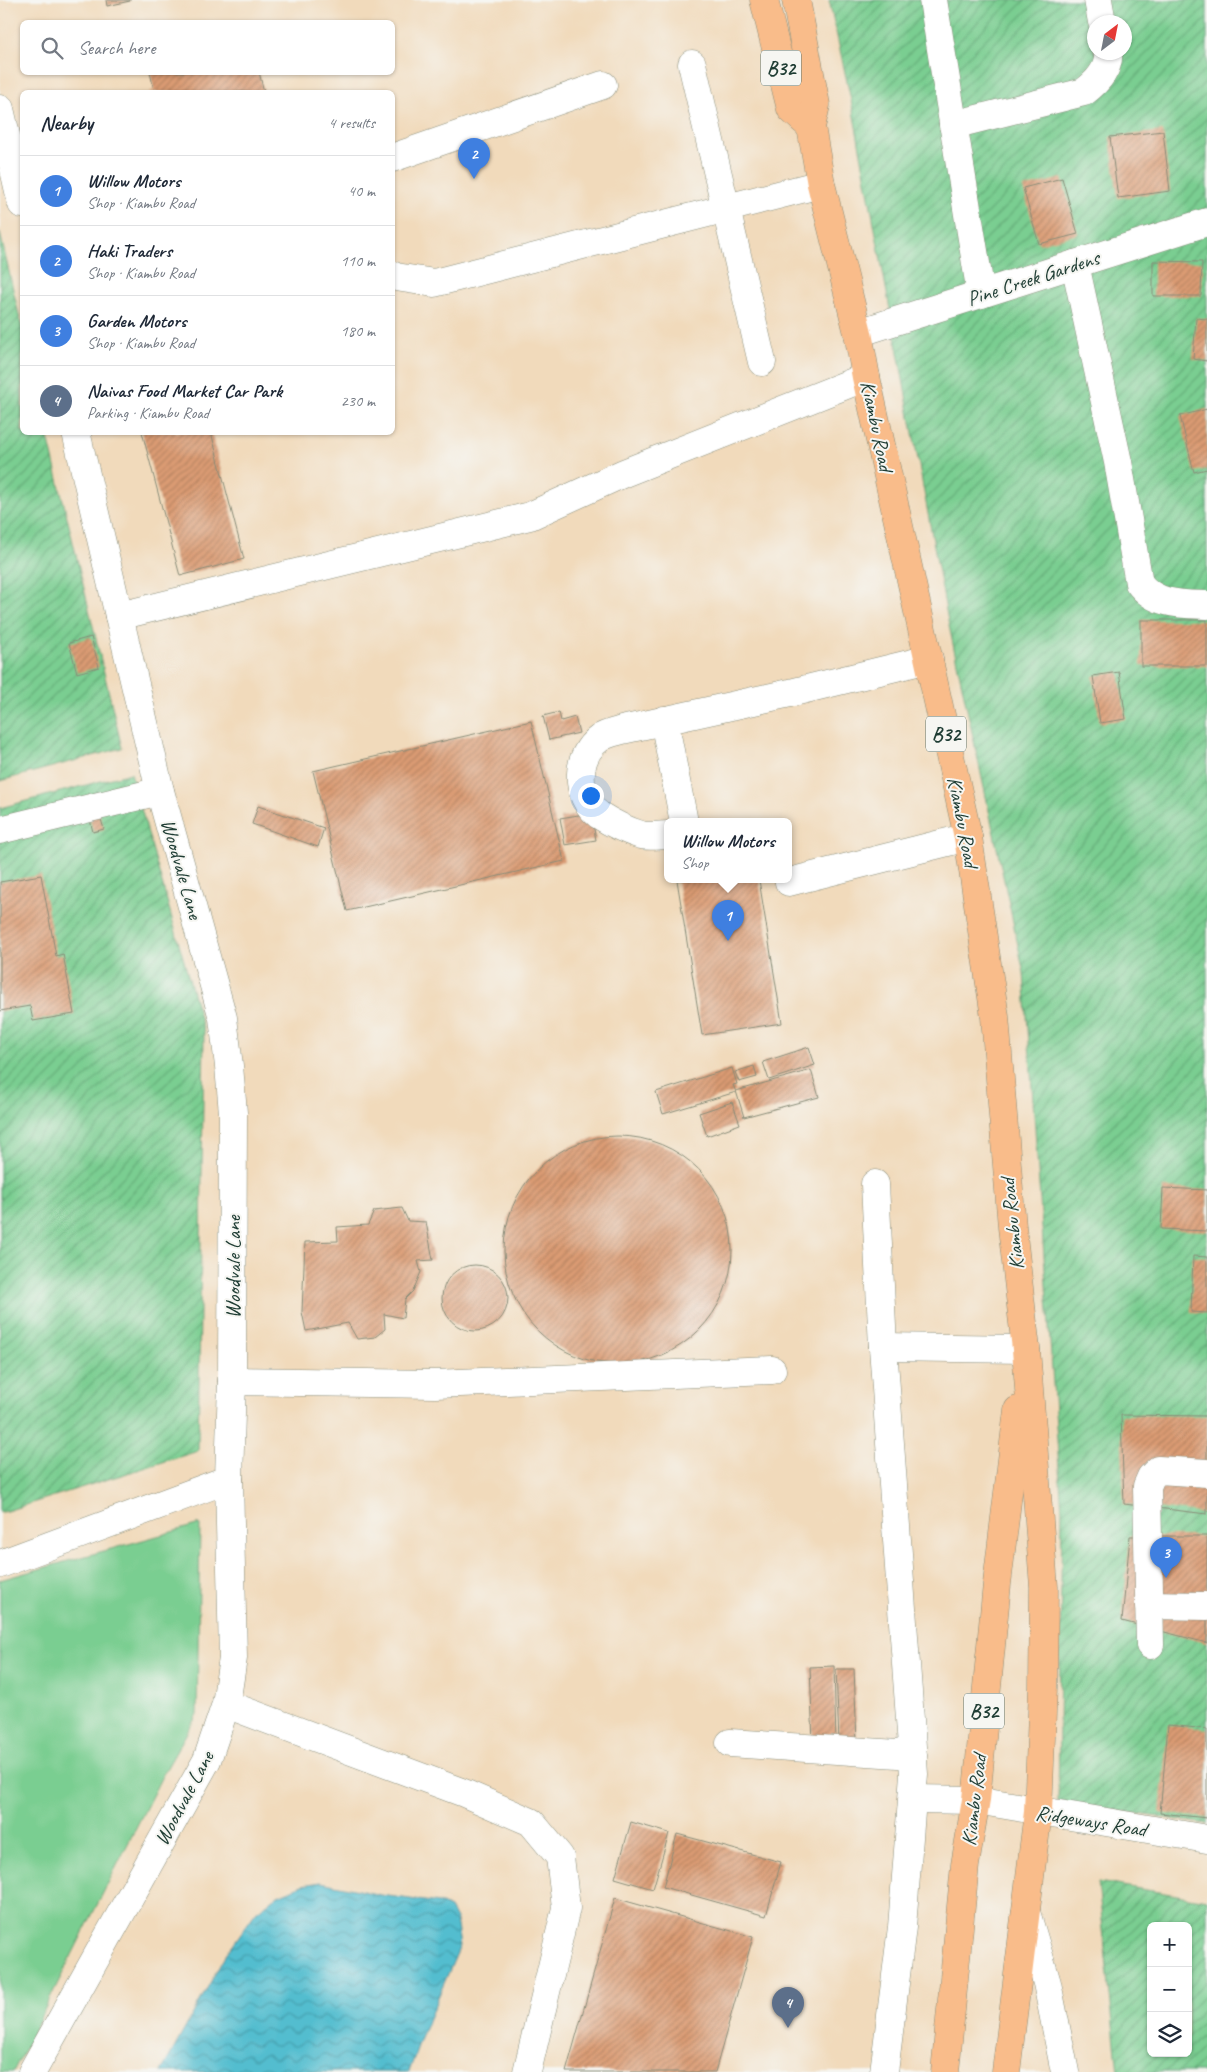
<!DOCTYPE html>
<html lang="en">
<head>
<meta charset="utf-8">
<style>
	:root { --surface:#fff; --page:#f6f6f7; --text:#1f2937; --muted:#747a83; --line:#e0e1e3; --accent:#111827 }
	body { margin:0; font-family:Caveat,sans-serif; background:var(--page); color:var(--text) }
	.controls { position:absolute; right:15px; bottom:15px; display:grid; overflow:hidden; border-radius:8px; box-shadow:0 1px 4px #0004 }
	.controls button { width:45px; height:45px; display:grid; place-items:center; padding:0; border:0; border-bottom:1px solid var(--line); background:var(--surface); color:var(--text); font:25px sans-serif }
	.compass { position:absolute; left:1087px; top:15px; width:45px; height:45px; border-radius:50%; background:var(--surface); box-shadow:0 1px 4px #0004; rotate:32deg }
	.you { position:absolute; left:590px; top:795px; width:18px; height:18px; margin:-12px; border:4px solid #fff; border-radius:50%; background:#1a73e8; box-shadow:0 0 0 8px #1a73e833 }
	.badge { display:grid; place-items:center; width:32px; height:32px; border-radius:50%; background:var(--accent); color:#fff; font-size:16px; font-weight:700 }
	.pin { position:absolute; translate:-50% -41px; filter:drop-shadow(0 1px 2px #0008) }
	.pin::after { content:''; position:absolute; top:26px; width:18px; height:15px; background:inherit; clip-path:polygon(0 0,100% 0,50% 100%) }
	.popup { position:absolute; left:664px; top:818px; width:128px; height:65px; box-sizing:border-box; display:grid; place-content:center; border-radius:8px; background:var(--surface); filter:drop-shadow(0 1px 4px #0005); font-size:16px; white-space:nowrap; color:var(--muted) }
	.popup b { font-size:19px; color:var(--text) }
	.popup::after { content:''; position:absolute; left:50%; top:100%; margin-left:-10px; border:10px solid transparent; border-top-color:var(--surface) }
	.list { margin:0; padding:0; list-style:none }
	h2 { display:flex; justify-content:space-between; align-items:center; height:65px; margin:0; padding:0 20px; font-size:21px }
	h2 small { font-size:16px; font-weight:400; color:var(--muted) }
	.list li { display:grid; grid-template-columns:32px 1fr auto; gap:15px; align-items:center; box-sizing:border-box; height:70px; padding:0 20px; border-top:1px solid var(--line) }
	.list b { display:block; font-size:19px; white-space:nowrap }
	.list p { margin:0; font-size:16px; white-space:nowrap; color:var(--muted) }
	.list em { font-size:16px; font-style:normal; color:var(--muted) }
	.icon { flex:none; width:28px; height:28px; fill:none; stroke:currentColor; stroke-width:2; stroke-linecap:round; stroke-linejoin:round }
	.map { position:relative; flex:none; width:1207px; height:2072px; overflow:hidden }
	.search { position:absolute; background:var(--surface); box-shadow:0 1px 4px #0004; left:20px; top:20px; width:375px; height:55px; display:flex; align-items:center; gap:12px; box-sizing:border-box; padding:0 18px; border-radius:8px; color:var(--muted); font-size:19px }
	.panel { position:absolute; background:var(--surface); box-shadow:0 1px 4px #0004; left:20px; top:90px; width:375px; height:345px; border-radius:8px }
	.map>svg:first-child { display:block }
</style>
</head>
<body>
<div class="map">
<svg width="1207" height="2072" viewBox="0 0 1207 2072">
	<defs>
		<pattern id="garden-furrows" width="10" height="10" patternUnits="userSpaceOnUse" patternTransform="scale(1.25)"><rect width="10" height="10" fill="#7ace91"/><path d="M-1 1l2-2M0 10L10 0M9 11l2-2" fill="none" stroke="#63a877"/></pattern>
		<pattern id="water-waves" width="16" height="10" patternUnits="userSpaceOnUse" patternTransform="scale(1.25)"><rect width="16" height="10" fill="#53bdcf"/><path d="M0 5q4-4 8 0t8 0" fill="none" stroke="#449ba9"/></pattern>
		<pattern id="building-hatch" width="6" height="6" patternUnits="userSpaceOnUse" patternTransform="scale(1.25)"><rect width="6" height="6" fill="#db9b73"/><path d="M-1 1l2-2M0 6l6-6M5 7l2-2" fill="none" stroke="#b1805f"/></pattern>
	</defs>
	<rect width="100%" height="100%" fill="#f6f6f2"/>
	<filter id="ink" filterUnits="userSpaceOnUse"><feTurbulence type="fractalNoise" baseFrequency=".02" numOctaves="2"/><feDisplacementMap in="SourceGraphic" scale="10" xChannelSelector="R" yChannelSelector="G"/><feConvolveMatrix kernelMatrix="1 2 1 2 8 2 1 2 1" color-interpolation-filters="sRGB"/></filter>
	<filter id="wash" filterUnits="userSpaceOnUse"><feTurbulence type="fractalNoise" baseFrequency=".0096" numOctaves="4" result="noise"/><feDisplacementMap in="SourceGraphic" scale="20" xChannelSelector="R" yChannelSelector="G"/><feGaussianBlur stdDeviation="1.12" result="paint"/><feColorMatrix in="noise" values="0 0 0 0 0 0 0 0 0 0 0 0 0 0 0 0 0 1.4 0 .05"/><feComposite in="paint" operator="in"/></filter>
	<g filter="url(#wash)">
		<rect width="100%" height="100%" fill="#f1dabb"/>
		<polygon fill="#7ace91" stroke="#4c8662" points="200,1524 197,1715 161,1778 13,2072 0,2072 0,1580"/>
		<g fill="url(#garden-furrows)" stroke="#4c8662" fill-rule="evenodd">
			<path d="M 829,0 L 1207,0 L 1207,1824 L 1058,1802 L 1062,1511 L 1024,973 L 948,621 L 851,100 ZM 1094,22 L 1124,22 L 1124,52 L 1094,52 Z"/>
			<polygon points="0,233 22,328 22,432 47,433 122,748 0,781"/>
			<polygon points="131,773 204,1032 198,1451 0,1513 0,808"/>
			<path d="M 1098,1882 L 1207,1900 L 1207,2072 L 1118,2072 ZM 1151,1926 L 1188,1926 L 1188,2053 L 1151,2053 Z"/>
		</g>
		<polygon fill="url(#water-waves)" stroke="#397d82" points="321,1882 381,1895 439,1903 450,1908 456,1919 460,1946 424,2030 409,2072 161,2072 226,1954 256,1912 278,1895 302,1885"/>
		<g id="blocks">
			<g fill="url(#building-hatch)">
				<polygon points="106,0 130,0 130,1 107,6"/>
				<polygon points="150,72 259,72 264,92 149,92 154,90"/>
				<polygon points="1163,131 1170,191 1118,198 1110,137"/>
				<polygon points="1062,178 1078,234 1039,244 1023,188"/>
				<polygon points="1153,261 1202,262 1201,296 1153,296"/>
				<polygon points="1196,318 1207,319 1207,361 1193,359"/>
				<polygon points="1207,409 1207,469 1194,472 1180,416"/>
				<polygon points="142,432 211,432 244,559 180,576"/>
				<rect x="1141" y="620" width="66" height="46"/>
				<polygon points="91,637 99,667 77,673 69,643"/>
				<polygon points="1119,672 1126,719 1100,723 1093,676"/>
				<polygon points="559,712 561,721 575,717 579,733 549,740 543,716"/>
				<polygon points="531,721 564,861 347,911 313,771"/>
				<polygon points="258,806 324,828 318,847 252,824"/>
				<polygon points="99,813 104,829 93,832 89,816"/>
				<polygon points="591,813 596,840 565,845 560,818"/>
				<polygon points="41,875 56,956 63,954 74,1014 33,1021 30,1006 0,1011 0,882"/>
				<polygon points="677,880 759,880 782,1023 702,1035"/>
				<polygon points="809,1047 815,1065 769,1080 763,1062"/>
				<polygon points="754,1066 757,1077 739,1082 735,1072"/>
				<polygon points="732,1068 737,1084 733,1085 736,1092 663,1114 656,1092"/>
				<polygon points="811,1070 819,1097 744,1117 736,1091"/>
				<polygon points="732,1102 740,1124 707,1136 699,1113"/>
				<circle cx="618" cy="1250" r="114"/>
				<polygon points="1163,1188 1207,1190 1207,1231 1161,1229"/>
				<polygon points="402,1208 408,1221 426,1222 433,1260 418,1261 421,1272 413,1291 405,1299 403,1318 384,1314 385,1329 375,1337 357,1339 348,1323 306,1331 302,1312 305,1242 338,1241 337,1227 368,1225 374,1211"/>
				<polygon points="1193,1256 1207,1257 1207,1313 1191,1312"/>
				<circle cx="475" cy="1298" r="33"/>
				<polygon points="1121,1415 1207,1416 1207,1514 1124,1504"/>
				<polygon points="1130,1536 1207,1536 1207,1643 1122,1621"/>
				<polygon points="834,1666 836,1742 813,1743 810,1667"/>
				<polygon points="836,1669 854,1669 857,1742 839,1742"/>
				<polygon points="1168,1725 1207,1729 1207,1818 1160,1813"/>
				<polygon points="631,1822 669,1833 653,1889 615,1878"/>
				<polygon points="677,1834 781,1862 766,1916 663,1887"/>
				<polygon points="615,1898 753,1937 715,2072 566,2072"/>
			</g>
		</g>
	</g>
	<g filter="url(#ink)">
		<use href="#blocks" fill-opacity="0" stroke="#888c78" stroke-width="1"/>
		<g fill="none" stroke-linecap="round" stroke-linejoin="round">
			<g stroke="#888c78" stroke-width="29">
				<g id="minor">
					<polyline points="933,0 981,294"/>
					<polyline points="1098,0 1102,22"/>
					<polyline points="692,64 762,362"/>
					<polyline points="0,109 22,204"/>
					<path d="M 953,125 L 1084,92 C 1096,83 1110,69 1108,52"/>
					<polyline points="392,158 603,85"/>
					<path d="M 1075,264 L 1118,462 L 1139,583 C 1155,605 1182,604 1207,605"/>
					<polyline points="392,275 396,277 434,283 821,184"/>
					<polyline points="858,333 1207,222"/>
					<polyline points="119,616 530,516 624,473 866,377"/>
					<polyline points="664,720 684,822"/>
					<polyline points="0,830 160,791"/>
					<path d="M 668,835 C 660,835 649,837 641,835 C 628,831 610,822 599,815 C 574,796 575,756 600,738 C 605,734 615,732 622,730 L 790,693 L 929,659"/>
					<polyline points="789,882 968,837"/>
					<polyline points="875,1184 883,1347 914,1774 902,1927 884,2072"/>
					<polyline points="883,1347 1026,1349"/>
					<polyline points="232,1381 435,1384 772,1370"/>
					<polyline points="0,1564 229,1479"/>
					<polyline points="1149,1605 1207,1606"/>
					<polyline points="1150,1645 1147,1486 1151,1477 1158,1470 1207,1473"/>
					<polyline points="226,1704 464,1793 531,1822 560,1857 566,1908 527,2072"/>
					<polyline points="730,1743 913,1755"/>
					<polyline points="913,1799 976,1800 1207,1839"/>
					<polyline points="1026,1912 1047,1983 1065,2072"/>
					<polyline points="32,2072 207,1760 226,1704 233,1658 229,1479 232,1381 233,1113 229,1066 223,1018 160,791 76,432"/>
				</g>
			</g>
			<g stroke="#888c78" stroke-width="29">
				<g id="highway">
					<polyline points="764,0 791,109 811,127"/>
					<polyline points="796,0 816,105 811,127 821,184 858,333 866,377 968,837 995,1017 1012,1227 1026,1349 1044,1587 1043,1687 1038,1812 1006,2072"/>
					<polyline points="945,2072 965,1865 976,1800 997,1584 1018,1410"/>
				</g>
			</g>
			<use href="#minor" stroke="#fff" stroke-width="28"/>
			<use href="#highway" stroke="#f9bc8a" stroke-width="28"/>
		</g>
	</g>
	<g text-anchor="middle" stroke-width="4" stroke-linejoin="round" paint-order="stroke">
		<g fill="#f6f6f2" stroke="#60746d" stroke-width="1">
			<rect x="761" y="50.5" width="40" height="35" rx="4"/>
			<rect x="926" y="716.5" width="40" height="35" rx="4"/>
			<rect x="964" y="1693.5" width="40" height="35" rx="4"/>
		</g>
		<g font-size="20" font-weight="bold" fill="#1f3d34">
			<text x="781" y="75">B32</text>
			<text x="946" y="741">B32</text>
			<text x="984" y="1718">B32</text>
		</g>
		<g font-size="21" fill="#1f3d34" stroke="#f6f6f2">
			<text transform="translate(1033 278) rotate(-18)" y="7">Pine Creek Gardens</text>
			<text transform="translate(877 426) rotate(78)" y="7">Kiambu Road</text>
			<text transform="translate(963 822) rotate(79)" y="7">Kiambu Road</text>
			<text transform="translate(182 869) rotate(74)" y="7">Woodvale Lane</text>
			<text transform="translate(1012 1224) rotate(-96)" y="7">Kiambu Road</text>
			<text transform="translate(233 1267) rotate(-90)" y="7">Woodvale Lane</text>
			<text transform="translate(184 1798) rotate(-62)" y="7">Woodvale Lane</text>
			<text transform="translate(974 1800) rotate(-83)" y="7">Kiambu Road</text>
			<text transform="translate(1091 1821) rotate(9)" y="7">Ridgeways Road</text>
		</g>
	</g>
</svg>
<div class="controls">
<button>+</button>
<button>−</button>
<button><svg class="icon" aria-label="layers" viewBox="0 0 24 24"><path d="M12 4l9 5-9 5-9-5zM3 14l9 5 9-5"/></svg></button>
</div>
<svg class="compass" viewBox="-18 -18 36 36"><path d="M0-13l5 13h-10z" fill="#e53935"/><path d="M0 13l5-13h-10z" fill="#747a83"/></svg>
<div class="you"></div>
<div class="pin badge" style="left:728px;top:941px;background:#3f7fe0">1</div>
<div class="popup"><b>Willow Motors</b>Shop</div>
<div class="pin badge" style="left:474px;top:179px;background:#3f7fe0">2</div>
<div class="pin badge" style="left:1166px;top:1578px;background:#3f7fe0">3</div>
<div class="pin badge" style="left:788px;top:2028px;background:#5c6f8a">4</div>
<div class="search"><svg class="icon" aria-label="search" viewBox="0 0 24 24"><circle cx="10" cy="10" r="6"/><path d="M15 15l6 6"/></svg>Search here</div>
<section class="panel">
<h2>Nearby<small>4 results</small></h2>
<ul class="list">
<li><span class="badge" style="background:#3f7fe0">1</span><div><b>Willow Motors</b><p>Shop · Kiambu Road</p></div><em>40 m</em></li>
<li><span class="badge" style="background:#3f7fe0">2</span><div><b>Haki Traders</b><p>Shop · Kiambu Road</p></div><em>110 m</em></li>
<li><span class="badge" style="background:#3f7fe0">3</span><div><b>Garden Motors</b><p>Shop · Kiambu Road</p></div><em>180 m</em></li>
<li><span class="badge" style="background:#5c6f8a">4</span><div><b>Naivas Food Market Car Park</b><p>Parking · Kiambu Road</p></div><em>230 m</em></li>
</ul>
</section>
</div>
</body>
</html>
